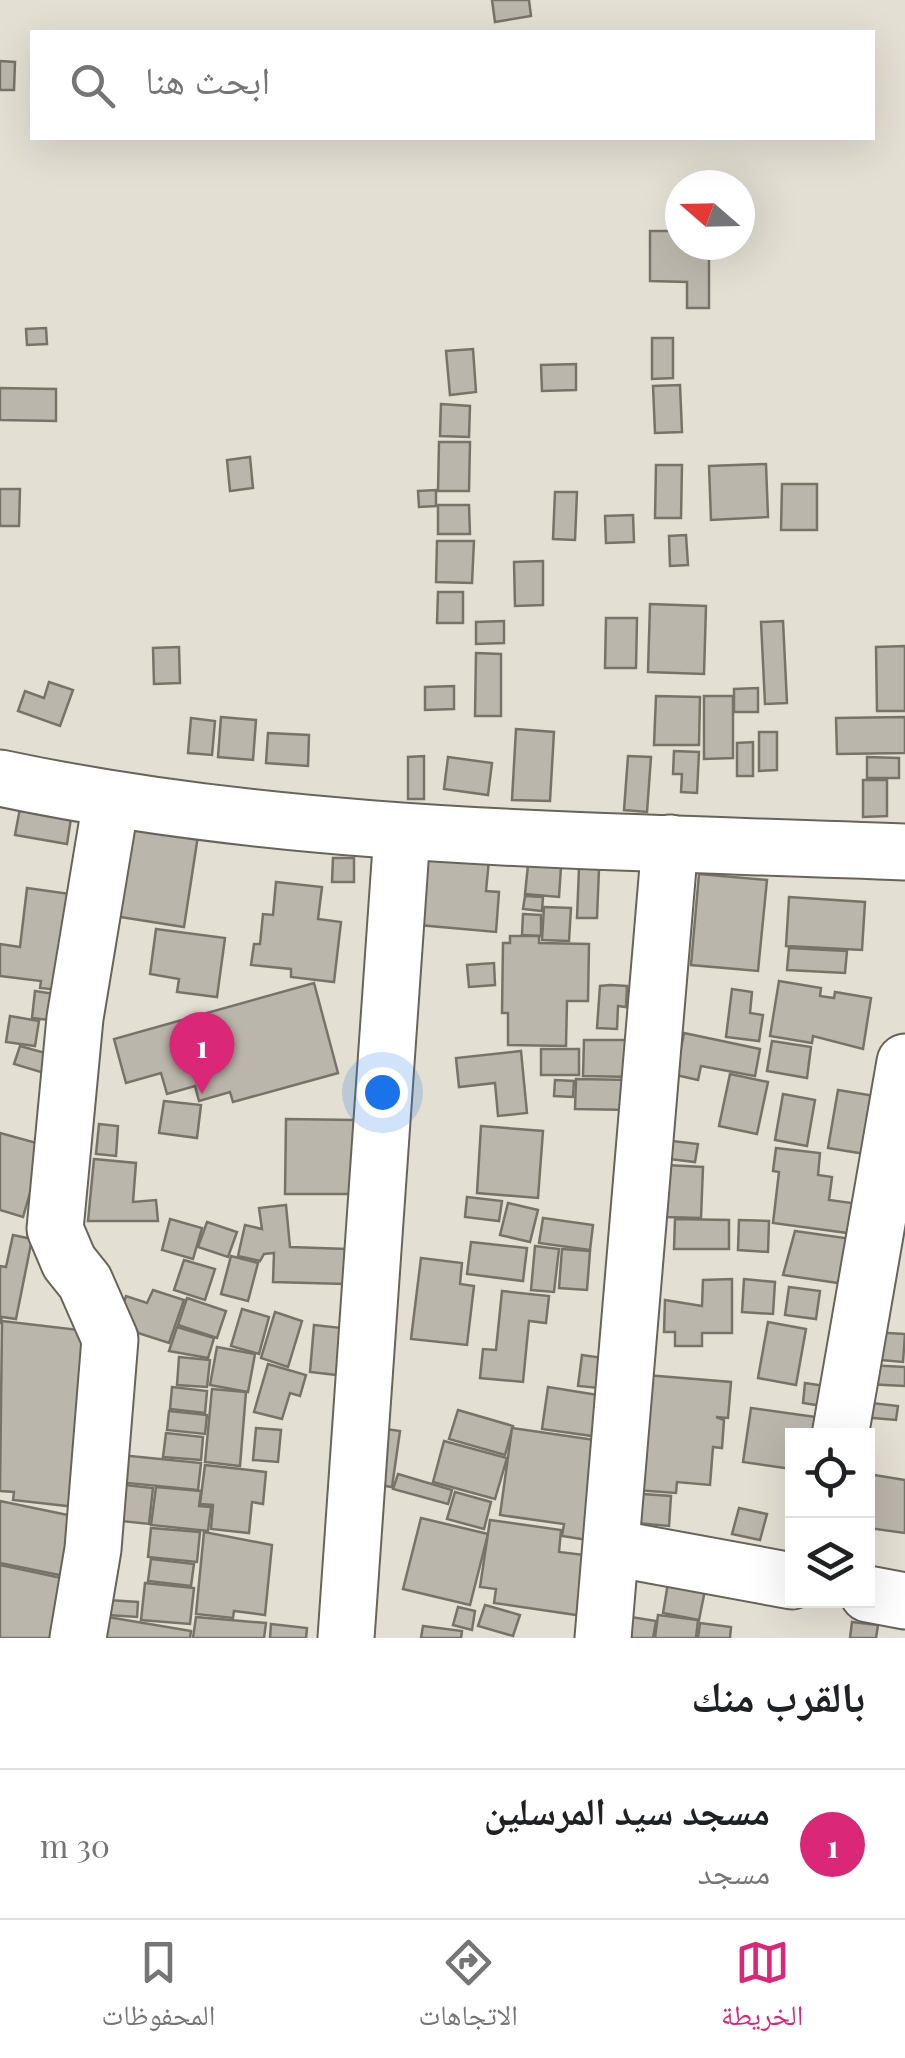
<!DOCTYPE html>
<html lang="ar">
<head>
<meta charset="utf-8">
<style>
	:root { --surface:#fff; --page:#f2f2f2; --text:#202124; --muted:#757577; --line:#e0e0e0; --accent:#db2777 }
	body { margin:0; font-family:"Playfair Display","Noto Naskh Arabic",serif; background:var(--page); color:var(--text); direction:rtl }
	.controls { position:absolute; right:30px; bottom:30px; display:grid; overflow:hidden; border-radius:0px; box-shadow:0 10px 40px #0002 }
	.controls button { width:90px; height:90px; display:grid; place-items:center; padding:0; border:0; border-bottom:2px solid var(--line); background:var(--surface); color:var(--text); font:50px sans-serif }
	.compass { position:absolute; left:665px; top:170px; width:90px; height:90px; border-radius:50%; background:var(--surface); box-shadow:0 10px 40px #0002; rotate:290deg }
	.you { position:absolute; left:382px; top:1092px; width:35px; height:35px; margin:-25px; border:8px solid #fff; border-radius:50%; background:#1a73e8; box-shadow:0 0 0 15px #1a73e833 }
	.badge { display:grid; place-items:center; width:65px; height:65px; border-radius:50%; background:var(--accent); color:#fff; font-size:32px; font-weight:700 }
	.pin { position:absolute; translate:-50% -82px; filter:drop-shadow(0 2px 5px #0008) }
	.pin::after { content:''; position:absolute; top:52px; width:35px; height:30px; background:inherit; clip-path:polygon(0 0,100% 0,50% 100%) }
	.list { margin:0; padding:0; list-style:none }
	h2 { display:flex; justify-content:space-between; align-items:center; height:130px; margin:0; padding:0 40px; font-size:42px }
	h2 small { font-size:32px; font-weight:400; color:var(--muted) }
	.list li { display:grid; grid-template-columns:65px 1fr auto; gap:30px; align-items:center; box-sizing:border-box; height:150px; padding:0 40px; border-top:2px solid var(--line) }
	.list b { display:block; font-size:38px; white-space:nowrap }
	.list p { margin:0; font-size:32px; white-space:nowrap; color:var(--muted) }
	.list em { font-size:32px; font-style:normal; color:var(--muted) }
	.icon { flex:none; width:55px; height:55px; fill:none; stroke:currentColor; stroke-width:2; stroke-linecap:round; stroke-linejoin:round }
	.map { position:relative; flex:none; width:905px; height:1638px; overflow:hidden; direction:ltr }
	.search { position:absolute; background:var(--surface); box-shadow:0 10px 40px #0002; left:30px; right:30px; top:30px; height:110px; display:flex; align-items:center; gap:25px; box-sizing:border-box; padding:0 35px; border-radius:0px; color:var(--muted); font-size:38px }
	.sheet { height:280px; background:var(--surface) }
	nav { display:flex; justify-content:space-around; align-items:center; box-sizing:border-box; height:140px; border-top:2px solid var(--line); background:var(--surface); font-size:28px; color:var(--muted) }
	nav a { display:grid; justify-items:center; gap:5px }
	nav .on { color:var(--accent) }
	.map>svg:first-child { display:block }
</style>
</head>
<body>
<div class="map">
<svg width="905" height="1638" viewBox="0 0 905 1638">
	<rect width="100%" height="100%" fill="#e3dfd3"/>
	<g fill="#bbb6ab" stroke="#777368" stroke-width="2.5">
		<polygon points="492,0 529,0 531,16 495,22"/>
		<polygon points="0,61 15,62 14,90 0,90"/>
		<polygon points="650,231 680,231 680,245 709,245 709,308 687,308 687,282 650,281"/>
		<polygon points="46,328 47,344 27,345 26,329"/>
		<polygon points="652,338 673,338 673,378 652,379"/>
		<polygon points="473,349 476,392 450,395 446,351"/>
		<polygon points="576,364 576,390 542,391 541,365"/>
		<polygon points="680,385 682,432 655,433 653,386"/>
		<polygon points="0,388 56,389 56,421 0,420"/>
		<polygon points="441,404 470,406 469,437 440,436"/>
		<polygon points="439,442 470,442 469,491 438,491"/>
		<polygon points="250,457 253,488 230,491 227,460"/>
		<polygon points="766,464 768,517 711,520 709,466"/>
		<polygon points="656,465 682,465 681,518 655,518"/>
		<polygon points="782,484 817,484 817,530 781,530"/>
		<polygon points="0,489 20,489 19,526 0,526"/>
		<polygon points="436,490 436,506 419,507 418,491"/>
		<polygon points="555,492 577,492 575,540 553,539"/>
		<polygon points="438,505 469,505 470,534 438,534"/>
		<polygon points="633,515 634,542 606,543 605,516"/>
		<polygon points="686,535 688,565 670,566 669,536"/>
		<polygon points="437,541 474,541 472,583 436,582"/>
		<polygon points="543,561 543,605 515,606 514,562"/>
		<polygon points="438,592 463,592 463,623 437,623"/>
		<polygon points="650,604 706,606 704,674 648,672"/>
		<polygon points="606,618 637,618 636,668 605,668"/>
		<polygon points="504,621 504,643 476,644 476,622"/>
		<polygon points="783,621 787,703 765,704 761,622"/>
		<polygon points="905,646 905,711 877,711 876,647"/>
		<polygon points="179,647 180,683 154,684 153,648"/>
		<polygon points="476,653 501,654 501,716 475,716"/>
		<polygon points="49,682 73,690 60,726 18,711 25,691 44,698"/>
		<polygon points="454,686 454,709 425,710 425,687"/>
		<polygon points="758,688 758,712 734,712 734,689"/>
		<polygon points="656,696 700,697 699,745 654,745"/>
		<polygon points="704,696 733,696 733,758 704,759"/>
		<polygon points="221,717 256,720 253,760 218,757"/>
		<polygon points="905,717 905,753 837,754 836,718"/>
		<polygon points="191,718 215,721 212,755 188,753"/>
		<polygon points="516,729 554,732 550,801 512,800"/>
		<polygon points="759,732 777,732 777,770 759,771"/>
		<polygon points="268,733 309,735 308,766 266,763"/>
		<polygon points="753,742 753,776 737,776 737,743"/>
		<polygon points="674,751 699,752 697,793 681,792 682,774 673,774"/>
		<polygon points="424,756 424,799 408,799 408,757"/>
		<polygon points="628,756 651,757 647,812 624,810"/>
		<polygon points="448,757 492,763 488,795 444,789"/>
		<polygon points="867,757 899,758 899,778 867,778"/>
		<polygon points="863,780 887,780 887,816 863,817"/>
		<polygon points="21,803 72,812 67,844 15,835"/>
		<polygon points="129,819 199,829 184,927 114,916"/>
		<polygon points="416,854 489,860 486,891 499,892 496,932 408,924"/>
		<polygon points="333,858 354,858 354,882 332,882"/>
		<polygon points="528,865 561,867 559,897 525,894"/>
		<polygon points="579,868 599,869 597,918 577,918"/>
		<polygon points="699,874 767,880 758,971 691,965"/>
		<polygon points="276,882 322,887 318,919 341,922 334,982 291,977 291,969 251,965 254,944 260,944 263,914 273,915"/>
		<polygon points="27,888 70,894 59,990 40,988 41,981 0,976 0,944 20,947"/>
		<polygon points="525,896 543,897 542,911 523,909"/>
		<polygon points="789,897 865,902 862,950 786,946"/>
		<polygon points="544,907 571,908 569,941 542,940"/>
		<polygon points="523,914 541,915 541,936 522,935"/>
		<polygon points="156,929 225,938 217,997 177,992 179,979 150,974"/>
		<polygon points="510,936 539,936 539,943 589,944 588,1001 567,1001 566,1046 508,1045 508,1013 502,1013 503,943 510,943"/>
		<polygon points="789,948 847,951 845,973 787,970"/>
		<polygon points="494,963 495,985 469,987 467,965"/>
		<polygon points="779,981 821,988 820,996 834,998 835,992 871,998 863,1049 813,1036 812,1043 770,1036"/>
		<polygon points="314,983 338,1073 233,1102 230,1092 199,1101 195,1086 167,1094 161,1073 126,1083 114,1039"/>
		<polygon points="610,985 627,986 626,1007 618,1006 617,1029 597,1028 600,986"/>
		<polygon points="732,989 752,992 750,1013 763,1015 759,1041 726,1037"/>
		<polygon points="35,991 61,995 58,1021 32,1018"/>
		<polygon points="10,1016 39,1021 35,1046 6,1042"/>
		<polygon points="684,1033 760,1049 755,1076 701,1066 698,1080 676,1075"/>
		<polygon points="584,1040 635,1040 634,1077 583,1076"/>
		<polygon points="772,1041 811,1047 807,1078 767,1071"/>
		<polygon points="20,1046 60,1057 54,1076 14,1064"/>
		<rect x="541" y="1049" width="38" height="26"/>
		<polygon points="521,1051 527,1113 498,1116 495,1083 459,1087 456,1058"/>
		<polygon points="730,1074 768,1082 757,1134 719,1126"/>
		<polygon points="576,1079 632,1080 632,1110 575,1109"/>
		<polygon points="555,1080 574,1081 573,1097 554,1096"/>
		<polygon points="838,1090 875,1096 865,1154 828,1148"/>
		<polygon points="783,1094 815,1100 807,1146 775,1140"/>
		<polygon points="164,1101 201,1105 197,1138 159,1133"/>
		<polygon points="286,1119 354,1120 353,1194 285,1194"/>
		<polygon points="99,1124 118,1126 116,1156 96,1154"/>
		<polygon points="481,1126 543,1131 538,1198 477,1193"/>
		<polygon points="0,1133 44,1145 23,1217 0,1210"/>
		<polygon points="672,1141 698,1144 695,1162 669,1159"/>
		<polygon points="776,1148 820,1153 818,1175 832,1177 829,1200 859,1204 855,1234 773,1223 779,1172 773,1171"/>
		<polygon points="94,1159 136,1163 133,1202 156,1200 158,1221 88,1221"/>
		<polygon points="666,1165 703,1167 701,1218 664,1217"/>
		<polygon points="467,1197 502,1201 499,1221 465,1217"/>
		<polygon points="508,1203 538,1210 530,1242 500,1235"/>
		<polygon points="286,1205 290,1247 347,1249 345,1284 273,1282 274,1253 264,1254 260,1261 238,1256 245,1225 262,1229 259,1208"/>
		<polygon points="543,1218 593,1225 590,1250 539,1243"/>
		<polygon points="170,1219 202,1228 193,1259 162,1250"/>
		<polygon points="675,1219 729,1220 729,1249 674,1249"/>
		<polygon points="739,1220 769,1221 768,1252 738,1250"/>
		<polygon points="207,1222 237,1232 228,1257 198,1247"/>
		<polygon points="795,1231 852,1239 845,1284 783,1275"/>
		<polygon points="13,1235 32,1239 16,1319 2,1317 0,1324 0,1266 6,1267"/>
		<polygon points="471,1242 527,1248 523,1281 467,1274"/>
		<polygon points="535,1246 559,1249 554,1292 531,1290"/>
		<polygon points="562,1249 590,1251 587,1290 559,1288"/>
		<polygon points="231,1256 258,1263 248,1301 221,1294"/>
		<polygon points="421,1258 462,1263 460,1284 474,1286 467,1345 411,1339"/>
		<polygon points="184,1260 215,1269 205,1300 174,1290"/>
		<polygon points="732,1279 732,1333 702,1333 702,1346 675,1346 675,1332 664,1332 665,1300 702,1306 703,1280"/>
		<polygon points="744,1279 775,1282 773,1314 742,1312"/>
		<polygon points="789,1287 820,1291 816,1319 785,1315"/>
		<polygon points="153,1290 184,1300 169,1343 138,1333 124,1303 126,1296 147,1303"/>
		<polygon points="502,1291 549,1296 546,1323 529,1321 523,1382 480,1378 483,1349 496,1350"/>
		<polygon points="187,1298 226,1311 217,1338 178,1325"/>
		<polygon points="242,1309 269,1317 259,1354 231,1346"/>
		<polygon points="275,1312 302,1321 288,1367 261,1358"/>
		<polygon points="2,1321 96,1332 76,1507 13,1500 14,1492 0,1491"/>
		<polygon points="768,1322 806,1329 796,1385 758,1378"/>
		<polygon points="314,1325 342,1328 337,1375 310,1372"/>
		<polygon points="177,1327 214,1338 208,1358 169,1351"/>
		<polygon points="871,1332 905,1334 903,1362 870,1359"/>
		<polygon points="217,1347 255,1354 248,1392 210,1385"/>
		<polygon points="582,1355 603,1358 599,1388 578,1386"/>
		<polygon points="179,1357 210,1360 207,1387 177,1385"/>
		<polygon points="268,1364 306,1375 300,1396 290,1393 282,1419 254,1412"/>
		<polygon points="868,1365 905,1367 905,1386 867,1384"/>
		<polygon points="646,1375 731,1382 728,1418 716,1417 724,1420 722,1448 713,1447 710,1485 677,1482 676,1493 636,1490"/>
		<polygon points="805,1383 832,1387 829,1407 803,1403"/>
		<polygon points="172,1387 207,1391 205,1413 170,1409"/>
		<polygon points="548,1387 598,1395 592,1436 542,1429"/>
		<polygon points="212,1389 246,1392 240,1466 205,1462"/>
		<polygon points="863,1402 898,1406 896,1420 862,1417"/>
		<polygon points="751,1408 823,1418 820,1436 792,1436 792,1469 743,1462"/>
		<polygon points="458,1410 513,1426 505,1455 449,1439"/>
		<polygon points="169,1411 207,1415 205,1434 167,1430"/>
		<polygon points="256,1428 281,1430 278,1462 253,1460"/>
		<polygon points="512,1428 602,1441 588,1540 562,1536 564,1524 500,1515"/>
		<polygon points="386,1429 400,1431 392,1487 378,1485"/>
		<polygon points="166,1433 203,1437 201,1460 163,1457"/>
		<polygon points="444,1441 507,1458 495,1499 433,1482"/>
		<polygon points="110,1454 201,1463 198,1490 107,1481"/>
		<polygon points="205,1465 266,1472 263,1504 252,1502 249,1533 211,1529 213,1505 200,1504"/>
		<polygon points="398,1474 452,1490 448,1504 393,1489"/>
		<polygon points="868,1474 905,1480 905,1533 868,1528"/>
		<polygon points="106,1483 153,1488 149,1524 102,1519"/>
		<polygon points="156,1487 201,1491 199,1506 211,1507 208,1531 151,1525"/>
		<polygon points="455,1492 491,1502 484,1529 447,1519"/>
		<polygon points="628,1493 671,1496 669,1526 625,1522"/>
		<polygon points="0,1501 87,1519 74,1578 0,1563"/>
		<polygon points="739,1508 767,1514 760,1540 732,1534"/>
		<polygon points="421,1518 488,1534 470,1605 403,1589"/>
		<polygon points="490,1520 561,1530 559,1552 593,1556 583,1616 494,1603 496,1589 480,1587"/>
		<polygon points="151,1528 200,1532 197,1562 148,1557"/>
		<polygon points="204,1532 272,1545 265,1615 234,1611 233,1618 196,1614"/>
		<polygon points="151,1559 194,1564 191,1586 148,1581"/>
		<polygon points="0,1565 71,1580 59,1638 0,1638"/>
		<polygon points="145,1583 194,1588 190,1624 141,1620"/>
		<polygon points="668,1583 705,1590 699,1620 663,1613"/>
		<polygon points="108,1600 138,1602 137,1617 108,1615"/>
		<polygon points="485,1605 520,1615 513,1636 478,1626"/>
		<polygon points="458,1607 475,1611 472,1630 453,1625"/>
		<polygon points="96,1615 191,1631 190,1638 92,1638"/>
		<polygon points="658,1615 698,1620 696,1638 655,1638"/>
		<polygon points="196,1617 266,1623 264,1638 193,1638"/>
		<polygon points="631,1617 656,1621 653,1638 628,1638"/>
		<polygon points="852,1622 878,1625 876,1638 850,1638"/>
		<polygon points="700,1623 731,1627 730,1638 698,1638"/>
		<polygon points="271,1624 307,1628 306,1638 270,1638"/>
		<polygon points="423,1626 462,1631 461,1638 421,1638"/>
	</g>
	<g fill="none" stroke-linecap="round" stroke-linejoin="round">
		<g stroke="#686459" stroke-width="59">
			<g id="minor">
				<path d="M 0,778 C 297,841 603,840 905,852"/>
				<polyline points="840,1436 905,1062"/>
				<polyline points="613,1548 792,1581"/>
				<polyline points="868,1594 905,1601"/>
				<polyline points="78,1638 93,1549 110,1339 85,1282 69,1262 55,1229 75,1018 111,801"/>
				<polyline points="346,1638 402,833"/>
				<polyline points="603,1638 670,843"/>
			</g>
		</g>
		<use href="#minor" stroke="#fff" stroke-width="55"/>
	</g>
</svg>
<div class="controls">
<button><svg class="icon" aria-label="locate" viewBox="0 0 24 24"><circle cx="12" cy="12" r="6"/><path d="M12 2v4M12 18v4M2 12h4M18 12h4"/></svg></button>
<button><svg class="icon" aria-label="layers" viewBox="0 0 24 24"><path d="M12 4l9 5-9 5-9-5zM3 14l9 5 9-5"/></svg></button>
</div>
<svg class="compass" viewBox="-18 -18 36 36"><path d="M0-13l5 13h-10z" fill="#e53935"/><path d="M0 13l5-13h-10z" fill="#757577"/></svg>
<div class="you"></div>
<div class="pin badge" style="left:202px;top:1094px">1</div>
<div class="search"><svg class="icon" aria-label="search" viewBox="0 0 24 24"><circle cx="10" cy="10" r="6"/><path d="M15 15l6 6"/></svg>ابحث هنا</div>
</div>
<section class="sheet">
<h2>بالقرب منك<small></small></h2>
<ul class="list">
<li><span class="badge">1</span><div><b>مسجد سيد المرسلين</b><p>مسجد</p></div><em>30 m</em></li>
</ul>
</section>
<nav>
<a class="on"><svg class="icon" aria-label="map" viewBox="0 0 24 24"><path d="M3 6l6-2 6 2 6-2v14l-6 2-6-2-6 2zM9 4v14M15 6v14"/></svg>الخريطة</a>
<a><svg class="icon" aria-label="directions" viewBox="0 0 24 24"><path d="M12 3l9 9-9 9-9-9zM9 14v-3h6M13 9l2 2-2 2"/></svg>الاتجاهات</a>
<a><svg class="icon" aria-label="saved" viewBox="0 0 24 24"><path d="M7 4h10v16l-5-4-5 4z"/></svg>المحفوظات</a>
</nav>
</body>
</html>
